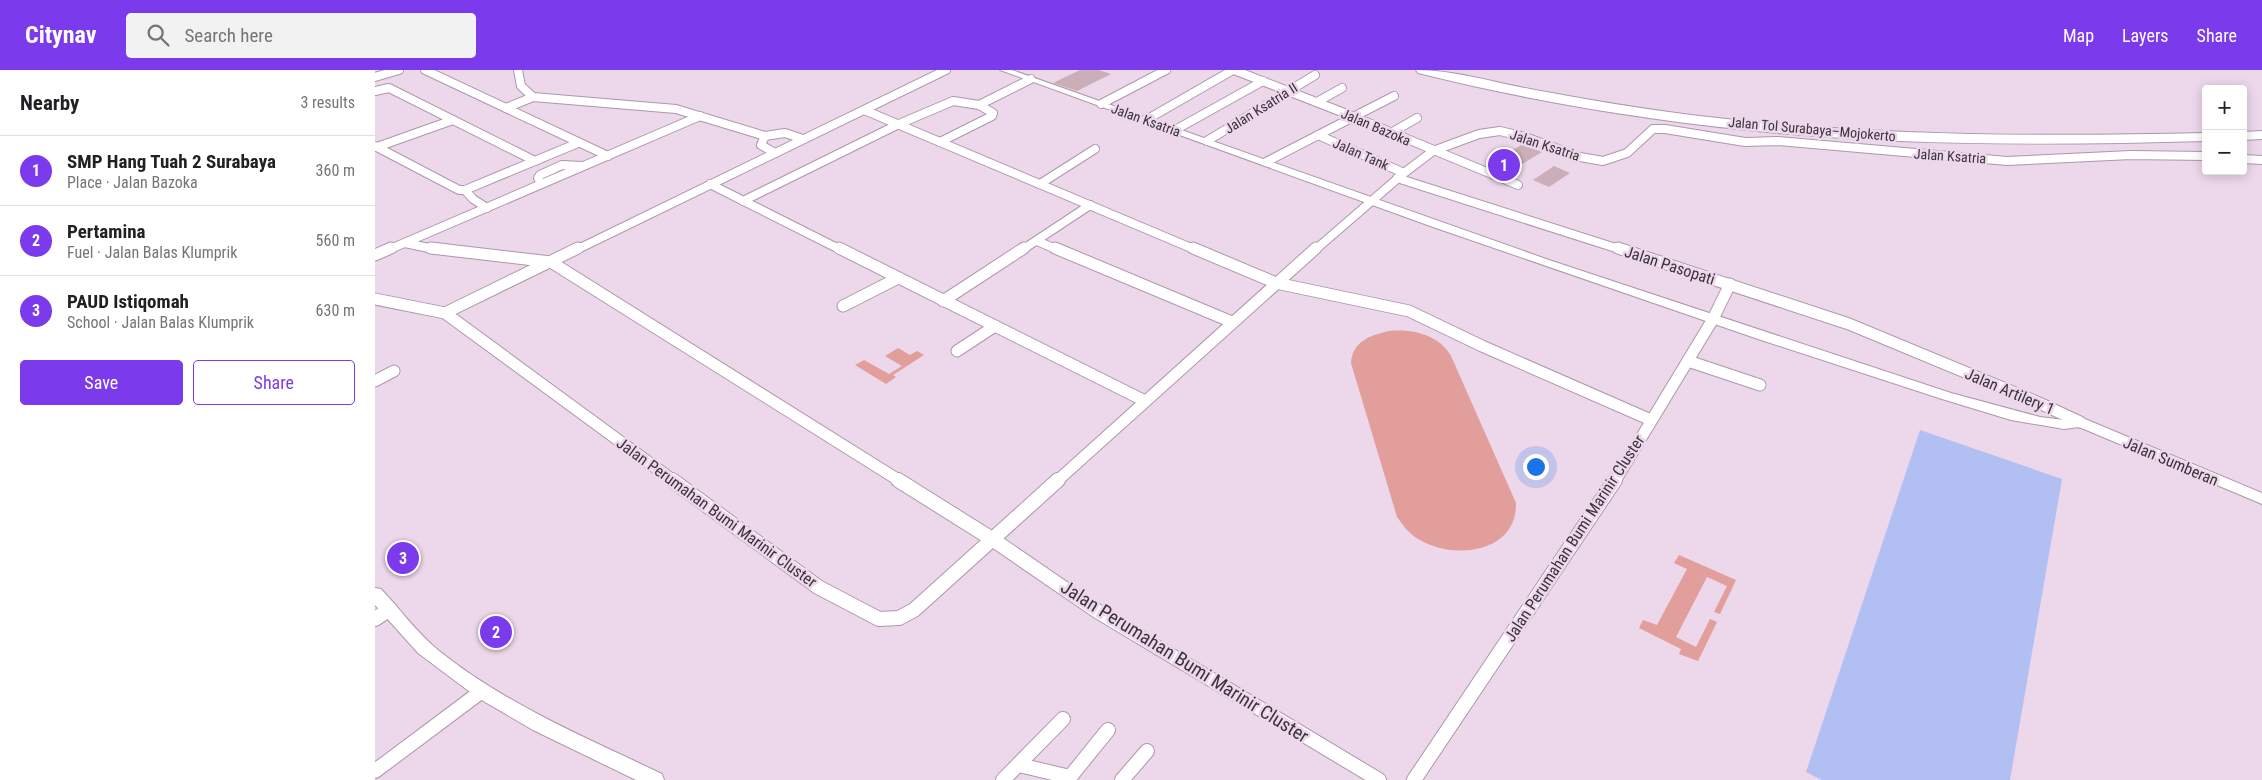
<!DOCTYPE html>
<html lang="en">
<head>
<meta charset="utf-8">
<style>
	:root { --surface:#fff; --page:#f2f2f2; --text:#202124; --muted:#757577; --line:#e0e0e0; --accent:#7c3aed }
	body { margin:0; font-family:"Roboto Condensed",sans-serif; background:var(--page); color:var(--text) }
	.controls { position:absolute; right:15px; top:15px; display:grid; overflow:hidden; border-radius:5px; box-shadow:0 2px 12px #0003 }
	.controls button { width:45px; height:45px; display:grid; place-items:center; padding:0; border:0; border-bottom:1px solid var(--line); background:var(--surface); color:var(--text); font:25px sans-serif }
	.you { position:absolute; left:1160px; top:396px; width:18px; height:18px; margin:-12px; border:4px solid #fff; border-radius:50%; background:#1a73e8; box-shadow:0 0 0 8px #1a73e833 }
	.badge { display:grid; place-items:center; width:32px; height:32px; border-radius:50%; background:var(--accent); color:#fff; font-size:16px; font-weight:700 }
	.pin { position:absolute; translate:-50% -50%; border:2px solid #fff; box-shadow:0 1px 5px #0006 }
	.list { margin:0; padding:0; list-style:none }
	h2 { display:flex; justify-content:space-between; align-items:center; height:65px; margin:0; padding:0 20px; font-size:21px }
	h2 small { font-size:16px; font-weight:400; color:var(--muted) }
	.list li { display:grid; grid-template-columns:32px 1fr auto; gap:15px; align-items:center; box-sizing:border-box; height:70px; padding:0 20px; border-top:1px solid var(--line) }
	.list b { display:block; font-size:19px; white-space:nowrap }
	.list p { margin:0; font-size:16px; white-space:nowrap; color:var(--muted) }
	.list em { font-size:16px; font-style:normal; color:var(--muted) }
	.actions { display:flex; gap:10px; padding:15px 20px }
	.actions a { flex:1; padding:11px 0; border:1px solid var(--accent); border-radius:5px; text-align:center; font-size:18px; color:var(--accent) }
	.actions .main { background:var(--accent); color:#fff }
	.icon { flex:none; width:28px; height:28px; fill:none; stroke:currentColor; stroke-width:2; stroke-linecap:round; stroke-linejoin:round }
	.map { position:relative; flex:none; width:1887px; height:710px; overflow:hidden }
	header { display:flex; align-items:center; gap:30px; box-sizing:border-box; height:70px; padding:0 25px; background:var(--accent); color:#fff }
	header strong { font-size:24px }
	nav { display:flex; gap:28px; margin-inline-start:auto; font-size:18px }
	.search { width:350px; height:45px; background:var(--page); display:flex; align-items:center; gap:12px; box-sizing:border-box; padding:0 18px; border-radius:5px; color:var(--muted); font-size:19px }
	main { display:flex }
	aside { flex:1; background:var(--surface) }
	.map>svg:first-child { display:block }
</style>
</head>
<body>
<header>
<strong>Citynav</strong>
<div class="search"><svg class="icon" aria-label="search" viewBox="0 0 24 24"><circle cx="10" cy="10" r="6"/><path d="M15 15l6 6"/></svg>Search here</div>
<nav><a>Map</a><a>Layers</a><a>Share</a></nav>
</header>
<main>
<aside>
<h2>Nearby<small>3 results</small></h2>
<ul class="list">
<li><span class="badge">1</span><div><b>SMP Hang Tuah 2 Surabaya</b><p>Place · Jalan Bazoka</p></div><em>360 m</em></li>
<li><span class="badge">2</span><div><b>Pertamina</b><p>Fuel · Jalan Balas Klumprik</p></div><em>560 m</em></li>
<li><span class="badge">3</span><div><b>PAUD Istiqomah</b><p>School · Jalan Balas Klumprik</p></div><em>630 m</em></li>
</ul>
<div class="actions"><a class="main">Save</a><a>Share</a></div>
</aside>
<div class="map">
<svg width="1887" height="710" viewBox="0 0 1887 710">
	<rect width="100%" height="100%" fill="#ecd7eb"/>
	<g fill="#e19e9a">
		<path d="M 1014,261 C 1037,259 1063,264 1076,286 L 1141,433 C 1142,485 1074,491 1040,467 C 1032,461 1027,454 1022,447 L 976,293 C 977,272 995,265 1014,261 Z"/>
		<polygon points="523,278 535,285 542,281 549,285 518,305 521,307 511,314 480,295 489,290 514,304 527,296 510,286"/>
		<polygon points="1304,485 1361,510 1345,544 1339,542 1352,516 1332,507 1301,567 1321,577 1335,549 1342,552 1323,591 1304,584 1306,579 1264,558 1268,550 1282,555 1312,499 1299,493"/>
	</g>
	<polygon fill="#b1bff3" points="1545,360 1687,409 1635,710 1447,710 1431,702"/>
	<g fill="#cbaeb8">
		<polygon points="705,0 724,0 736,4 702,21 678,13"/>
		<polygon points="1148,74 1167,82 1136,101 1116,93"/>
		<polygon points="1179,96 1195,103 1174,117 1158,110"/>
	</g>
	<g fill="none" stroke-linecap="round" stroke-linejoin="round">
		<g stroke="#ac98aa" stroke-width="10">
			<g id="minor-far2">
				<polyline points="50,0 233,86"/>
				<polyline points="143,0 146,16 158,27 301,39 390,66 410,63 428,69"/>
				<polyline points="859,0 977,46 1143,115"/>
				<polyline points="0,7 24,0"/>
				<polyline points="0,21 14,18 160,91"/>
				<polyline points="942,32 967,18"/>
				<polyline points="726,34 791,0"/>
				<polyline points="604,35 656,9"/>
				<polyline points="131,38 158,27"/>
				<polyline points="489,40 821,180"/>
				<polyline points="771,50 858,0"/>
				<polyline points="800,60 888,11"/>
				<polyline points="1016,63 1042,48"/>
				<polyline points="943,65 1029,103"/>
				<polyline points="390,66 386,75 400,83"/>
				<polyline points="832,71 940,5"/>
				<polyline points="0,76 84,120 90,120 203,73"/>
				<polyline points="2,77 78,50"/>
				<polyline points="1868,89 1887,90"/>
				<polyline points="891,92 1019,26"/>
				<polyline points="1022,108 1247,180"/>
				<polyline points="166,114 163,108 165,105 187,95 207,96"/>
				<polyline points="335,114 466,180"/>
				<polyline points="665,114 720,79"/>
				<polyline points="90,120 98,129 112,138"/>
				<polyline points="368,131 524,54 578,31 604,35 618,43 617,46 565,72"/>
				<polyline points="662,171 683,180"/>
				<polyline points="30,173 63,180"/>
				<polyline points="13,180 325,46"/>
				<polyline points="201,180 571,0"/>
				<polyline points="647,180 715,135"/>
				<polyline points="940,180 1029,103 1058,81 1104,64 1125,61 1150,67 1205,87 1228,91 1252,83 1278,59 1290,59 1370,72 1403,71 1632,91 1756,85 1831,86"/>
			</g>
		</g>
		<g stroke="#ac98aa" stroke-width="13">
			<g id="minor-far1">
				<polyline points="56,178 176,192 525,411"/>
				<polyline points="464,178 770,331"/>
				<polyline points="680,178 857,252"/>
				<polyline points="818,178 901,213 1034,241 1107,276 1276,350"/>
				<polyline points="1243,178 1474,254 1662,332 1705,352"/>
				<polyline points="0,185 16,178"/>
				<polyline points="0,229 70,243 299,411"/>
				<polyline points="568,231 649,178"/>
				<polyline points="468,236 523,208"/>
				<polyline points="70,243 203,178"/>
				<polyline points="582,281 620,256"/>
				<polyline points="1313,291 1385,315"/>
				<polyline points="0,311 19,301"/>
				<polyline points="682,411 941,178"/>
				<polyline points="1240,411 1338,249 1355,214"/>
			</g>
		</g>
		<g stroke="#ac98aa" stroke-width="16">
			<g id="minor">
				<polyline points="297,410 443,517 504,549 524,548 539,540 683,410"/>
				<polyline points="523,410 617,469 722,541 1004,710"/>
				<polyline points="0,549 15,539"/>
				<polyline points="644,695 695,707 733,660"/>
				<polyline points="0,701 107,621"/>
				<polyline points="628,710 688,649"/>
				<polyline points="747,710 772,681"/>
				<polyline points="1039,710 1240,410"/>
			</g>
		</g>
		<g stroke="#ac98aa" stroke-width="2">
			<g id="tertiary">
				<polygon points="625,0 637,0 1174,190 1576,323 1665,347 1689,350 1710,349 1887,423 1887,434 1704,357 1689,359 1636,350 1567,329 1383,269 1058,157"/>
				<path d="M 0,518 L 6,519 C 25,539 42,563 63,580 C 130,634 210,667 287,704 L 289,710 L 261,710 L 158,660 L 103,628 L 43,583 L 0,535 Z"/>
			</g>
		</g>
		<g stroke="#ac98aa" stroke-width="2">
			<g id="motorway">
				<path d="M 1041,0 C 1079,0 1117,12 1155,19 C 1208,29 1262,38 1316,45 C 1487,66 1659,67 1831,63 L 1831,71 C 1728,74 1626,75 1524,71 C 1362,64 1199,42 1043,3 Z"/>
				<polygon points="1887,61 1887,69 1868,70 1868,62"/>
			</g>
		</g>
		<use href="#minor-far2" stroke="#fff" stroke-width="8"/>
		<use href="#minor-far1" stroke="#fff" stroke-width="11"/>
		<use href="#minor" stroke="#fff" stroke-width="14"/>
		<use href="#tertiary" fill="#fff" fill-rule="evenodd"/>
		<use href="#motorway" fill="#fff" fill-rule="evenodd"/>
	</g>
	<g text-anchor="middle" stroke-width="5" stroke-linejoin="round" paint-order="stroke">
		<g font-size="14" fill="#3b323a" stroke="#ecd7eb">
			<text transform="translate(886 38) rotate(-32)" y="5">Jalan Ksatria II</text>
			<text transform="translate(771 50) rotate(20)" y="5">Jalan Ksatria</text>
			<text transform="translate(1001 57) rotate(23)" y="5">Jalan Bazoka</text>
			<text transform="translate(1437 59) rotate(5)" y="5">Jalan Tol Surabaya–Mojokerto</text>
			<text transform="translate(1170 75) rotate(18)" y="5">Jalan Ksatria</text>
			<text transform="translate(986 84) rotate(24)" y="5">Jalan Tank</text>
			<text transform="translate(1575 86) rotate(4)" y="5">Jalan Ksatria</text>
		</g>
		<g font-size="16" fill="#3b323a" stroke="#ecd7eb">
			<text transform="translate(1295 195) rotate(18)" y="6">Jalan Pasopati</text>
			<text transform="translate(1635 321) rotate(23)" y="6">Jalan Artilery 1</text>
			<text transform="translate(1796 391) rotate(23)" y="6">Jalan Sumberan</text>
			<text transform="translate(342 442) rotate(36)" y="6">Jalan Perumahan Bumi Marinir Cluster</text>
			<text transform="translate(1199 468) rotate(-57)" y="6">Jalan Perumahan Bumi Marinir Cluster</text>
		</g>
		<g font-size="19" fill="#3b323a" stroke="#ecd7eb">
			<text transform="translate(810 591) rotate(32)" y="7">Jalan Perumahan Bumi Marinir Cluster</text>
		</g>
	</g>
</svg>
<div class="controls">
<button>+</button>
<button>−</button>
</div>
<div class="you"></div>
<div class="pin badge" style="left:1129px;top:95px">1</div>
<div class="pin badge" style="left:121px;top:562px">2</div>
<div class="pin badge" style="left:28px;top:488px">3</div>
</div>
</main>
</body>
</html>
